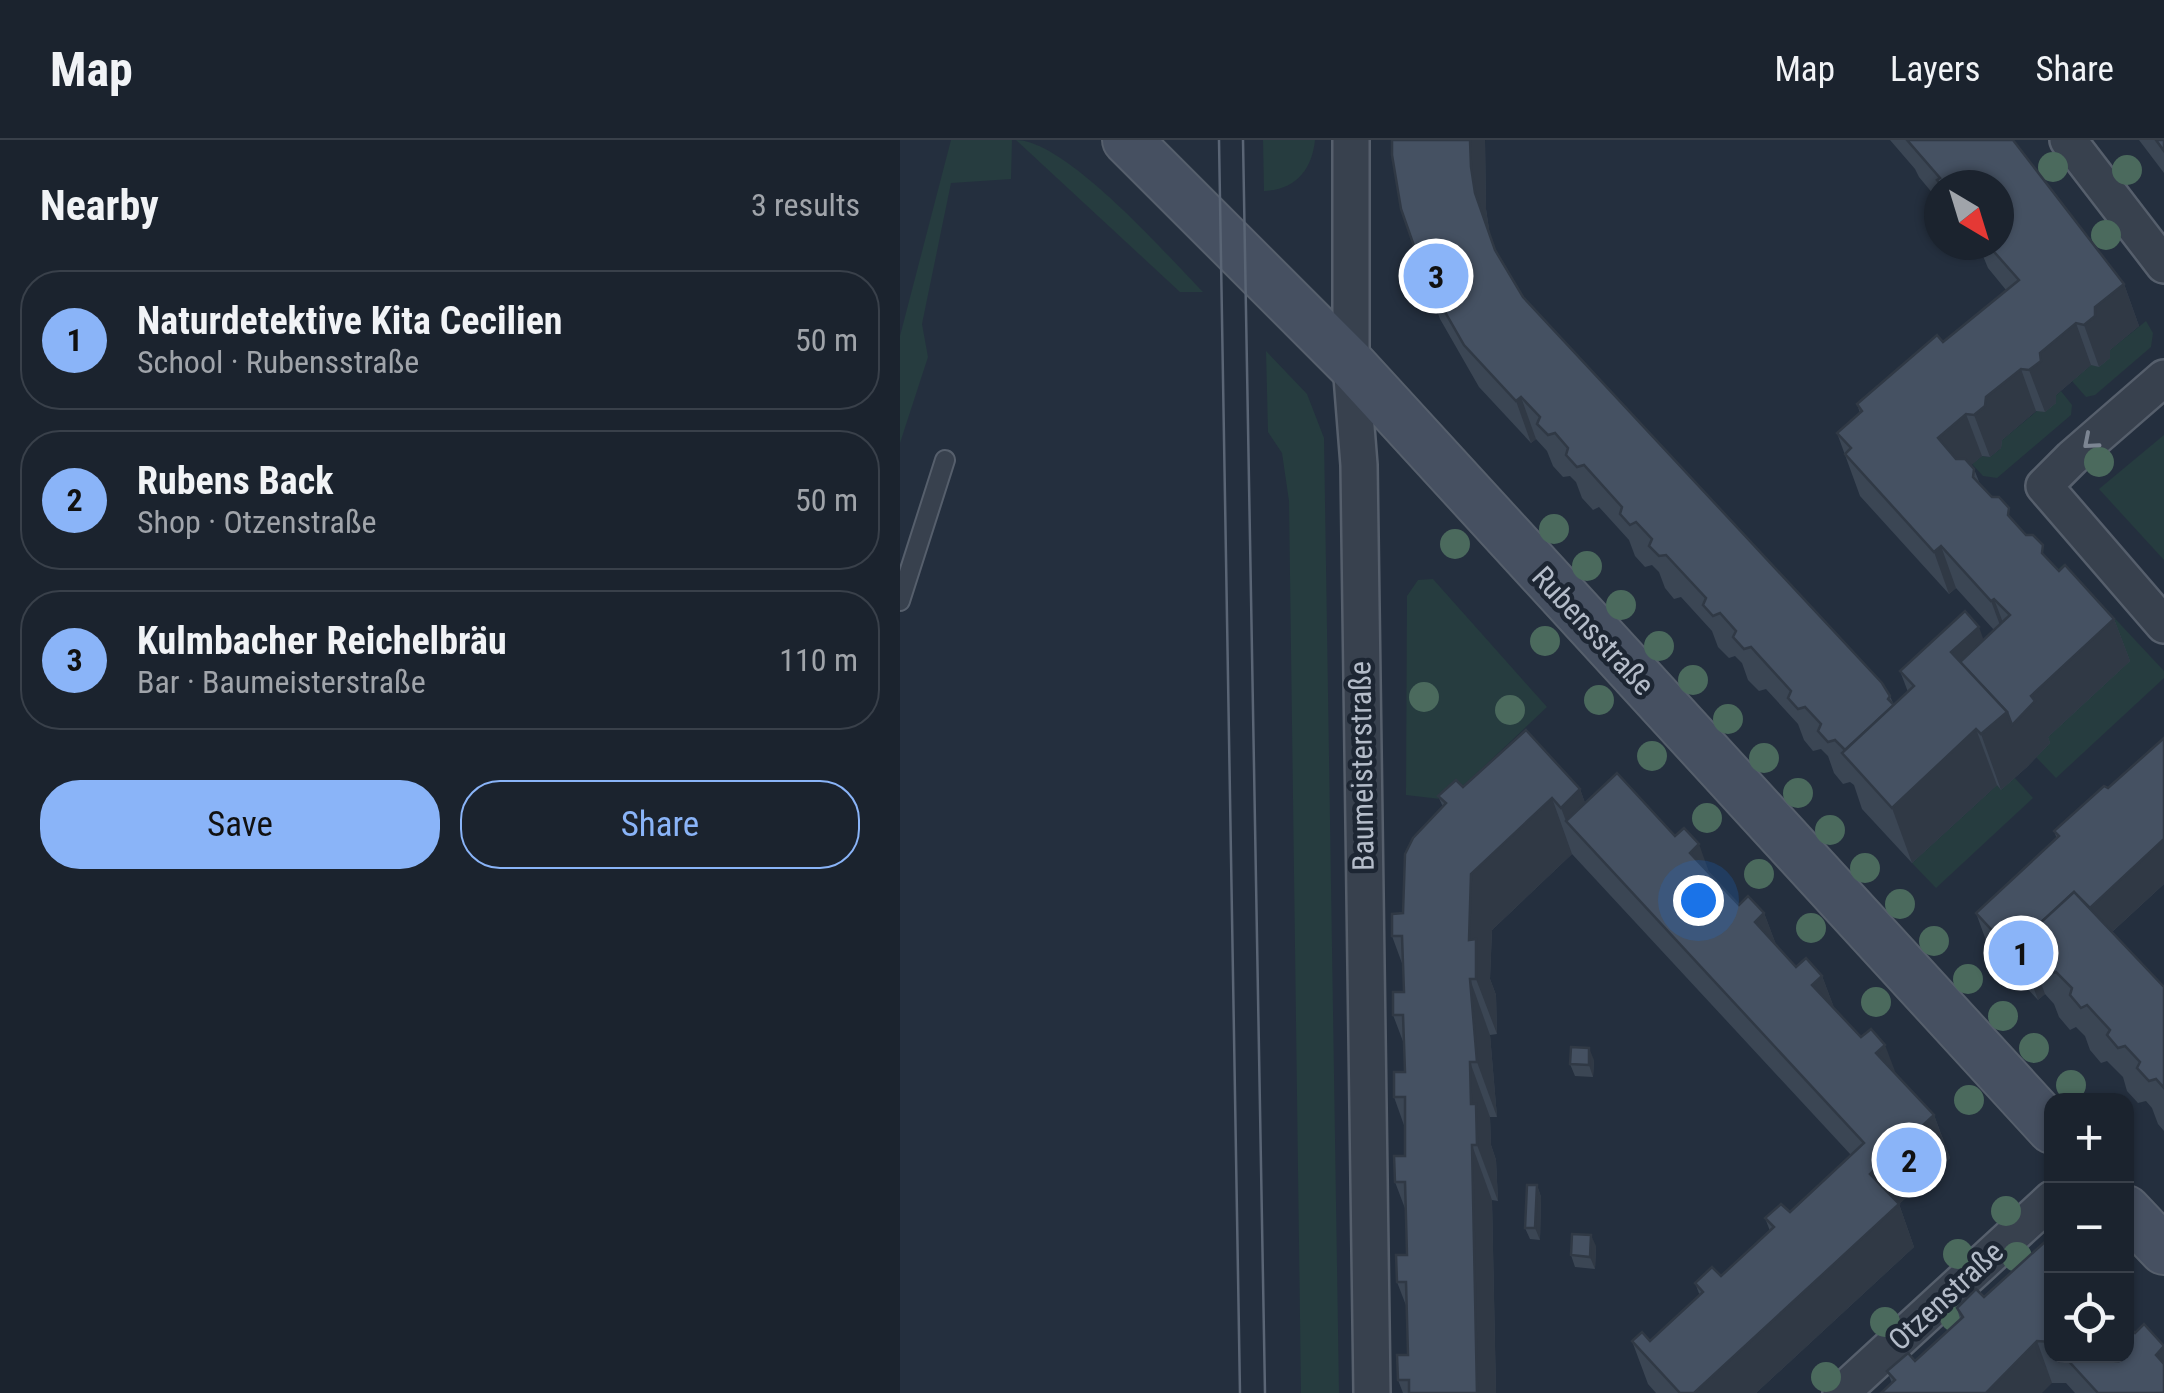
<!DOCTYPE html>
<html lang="en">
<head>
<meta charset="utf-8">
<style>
	:root { --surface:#1b232e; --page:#242b36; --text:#f1f3f6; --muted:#a0a4aa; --line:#39404a; --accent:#8ab4f8 }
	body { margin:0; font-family:"Roboto Condensed",sans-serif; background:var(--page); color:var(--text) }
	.controls { position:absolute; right:30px; bottom:30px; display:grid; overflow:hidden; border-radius:20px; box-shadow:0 2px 8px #0004 }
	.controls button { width:90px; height:90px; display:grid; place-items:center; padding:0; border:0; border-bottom:2px solid var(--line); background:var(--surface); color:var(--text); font:50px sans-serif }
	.compass { position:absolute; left:1024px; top:30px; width:90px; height:90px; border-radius:50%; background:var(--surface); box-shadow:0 2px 8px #0004; rotate:142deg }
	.you { position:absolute; left:798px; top:760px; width:35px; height:35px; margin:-25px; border:8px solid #fff; border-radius:50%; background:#1a73e8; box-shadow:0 0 0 15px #1a73e833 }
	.badge { display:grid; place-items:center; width:65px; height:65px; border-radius:50%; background:var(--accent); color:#111; font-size:32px; font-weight:700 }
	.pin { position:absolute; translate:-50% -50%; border:5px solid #fff; box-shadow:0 2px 10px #0006 }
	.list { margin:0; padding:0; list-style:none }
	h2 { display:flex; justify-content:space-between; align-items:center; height:130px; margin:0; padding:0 40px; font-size:42px }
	h2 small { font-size:32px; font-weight:400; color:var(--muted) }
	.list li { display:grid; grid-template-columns:65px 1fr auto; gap:30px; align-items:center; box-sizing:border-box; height:140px; margin:0 20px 20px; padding:0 20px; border:2px solid var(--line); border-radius:40px }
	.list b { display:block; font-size:38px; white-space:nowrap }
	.list p { margin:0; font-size:32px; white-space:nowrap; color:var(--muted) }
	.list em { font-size:32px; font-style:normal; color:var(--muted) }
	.actions { display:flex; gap:20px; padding:30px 40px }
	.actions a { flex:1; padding:22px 0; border:2px solid var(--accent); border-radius:40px; text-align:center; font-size:35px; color:var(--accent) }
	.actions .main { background:var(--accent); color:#111 }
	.icon { flex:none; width:55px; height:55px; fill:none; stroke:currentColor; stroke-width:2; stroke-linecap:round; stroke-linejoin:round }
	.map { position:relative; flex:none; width:1264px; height:1253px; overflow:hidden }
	header { display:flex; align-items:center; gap:60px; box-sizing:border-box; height:140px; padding:0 50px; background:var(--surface); border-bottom:2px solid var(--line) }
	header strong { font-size:48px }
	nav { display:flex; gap:55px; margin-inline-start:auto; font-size:35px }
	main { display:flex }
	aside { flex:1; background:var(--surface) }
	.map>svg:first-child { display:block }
</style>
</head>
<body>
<header>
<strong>Map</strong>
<nav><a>Map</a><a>Layers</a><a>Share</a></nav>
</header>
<main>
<aside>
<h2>Nearby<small>3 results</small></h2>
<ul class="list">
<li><span class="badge">1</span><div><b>Naturdetektive Kita Cecilien</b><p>School · Rubensstraße</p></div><em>50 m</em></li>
<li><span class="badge">2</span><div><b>Rubens Back</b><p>Shop · Otzenstraße</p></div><em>50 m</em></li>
<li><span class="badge">3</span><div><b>Kulmbacher Reichelbräu</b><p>Bar · Baumeisterstraße</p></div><em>110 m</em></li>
</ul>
<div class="actions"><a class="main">Save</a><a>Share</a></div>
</aside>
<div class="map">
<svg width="1264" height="1253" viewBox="0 0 1264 1253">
	<rect width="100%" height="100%" fill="#242f3e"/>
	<g fill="#263c3f">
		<polygon points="51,0 112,0 111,39 51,43 22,184 28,217 0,303 0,196"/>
		<path d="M 116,0 C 166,0 267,115 303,152 L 280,152 Z"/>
		<path d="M 363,0 L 415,0 C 412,30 395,50 364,51 Z"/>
		<polygon points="1246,181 1253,193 1251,207 1195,255 1186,257 1172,241 1191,225 1210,218 1210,210"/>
		<polygon points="366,211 407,254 424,298 439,1253 401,1253 389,361 382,313 368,292"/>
		<polygon points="1161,251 1172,265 1171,275 1097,338 1083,336 1072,324 1082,316 1090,317 1100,309 1102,300"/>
		<polygon points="1264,295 1264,420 1199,349"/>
		<polygon points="1164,424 1264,531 1264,538 1156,638 1136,617 1146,598 1229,521 1149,437"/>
		<polygon points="533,439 647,567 549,660 506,655 507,456 518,440"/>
		<polygon points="1114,637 1133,658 1036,748 1012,723 1097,645 1101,649"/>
	</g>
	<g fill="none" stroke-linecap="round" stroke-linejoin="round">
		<g stroke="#565f6c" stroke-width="22">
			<polyline id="lane" points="0,461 45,320"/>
		</g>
		<g stroke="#565f6c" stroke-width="40">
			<g id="street">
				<polyline points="451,0 451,224 459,325 472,1253"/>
				<polyline points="1168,0 1264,125"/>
				<polyline points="1264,238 1172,318 1144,346 1264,485"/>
				<polyline points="941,1253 1152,1059"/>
			</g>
		</g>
		<g stroke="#565f6c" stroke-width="52">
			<g id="secondary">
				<polyline points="227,0 451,224 1152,989"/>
				<polyline points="1226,1070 1264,1110"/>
			</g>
		</g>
		<use href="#lane" stroke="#38414e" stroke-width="18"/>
		<use href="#street" stroke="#38414e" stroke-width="35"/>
		<use href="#secondary" stroke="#465061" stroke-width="48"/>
		<g stroke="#5a6575" stroke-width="2.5">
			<polyline points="319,0 340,1253"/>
			<polyline points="343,0 365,1253"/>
		</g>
	</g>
	<g fill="#4b6a5d">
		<circle cx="1153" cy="27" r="15"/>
		<circle cx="1227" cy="30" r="15"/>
		<circle cx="1206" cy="95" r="15"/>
		<circle cx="1199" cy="322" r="15"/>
		<circle cx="654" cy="389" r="15"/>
		<circle cx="555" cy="404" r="15"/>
		<circle cx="687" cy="426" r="15"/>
		<circle cx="721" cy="465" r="15"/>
		<circle cx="645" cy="501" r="15"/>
		<circle cx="759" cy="506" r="15"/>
		<circle cx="793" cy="540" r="15"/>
		<circle cx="524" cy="557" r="15"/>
		<circle cx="699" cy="560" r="15"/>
		<circle cx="610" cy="570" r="15"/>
		<circle cx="828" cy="579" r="15"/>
		<circle cx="752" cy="616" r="15"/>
		<circle cx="864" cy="618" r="15"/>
		<circle cx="898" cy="653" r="15"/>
		<circle cx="807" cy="678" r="15"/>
		<circle cx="930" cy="690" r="15"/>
		<circle cx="965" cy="728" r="15"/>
		<circle cx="859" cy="734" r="15"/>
		<circle cx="1000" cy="764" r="15"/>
		<circle cx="911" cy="788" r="15"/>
		<circle cx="1034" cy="801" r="15"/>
		<circle cx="1068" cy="839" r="15"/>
		<circle cx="976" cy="862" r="15"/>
		<circle cx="1103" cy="876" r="15"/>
		<circle cx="1134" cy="908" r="15"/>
		<circle cx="1171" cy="945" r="15"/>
		<circle cx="1069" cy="960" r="15"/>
		<circle cx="1106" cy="1071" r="15"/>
		<circle cx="1058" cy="1114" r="15"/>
		<circle cx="1117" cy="1117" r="15"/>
		<circle cx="1055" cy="1177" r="15"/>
		<circle cx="985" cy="1182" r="15"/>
		<circle cx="926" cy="1237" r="15"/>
	</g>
	<g fill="#3b4654">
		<polygon points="492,0 585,0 586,69 590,96 596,112 623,157 990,556 994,565 1008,552 1000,531 1084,500 1094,490 1056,448 1049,454 960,356 937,293 960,273 957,264 1043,202 1106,150 1088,128 1083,116 1074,105 1099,105 1099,45 1039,45 1039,61 1019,37 1015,29 990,0 1113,0 1224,144 1239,186 1210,210 1210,218 1199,227 1191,225 1156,255 1156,263 1145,272 1136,271 1102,300 1101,308 1090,317 1082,316 1071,325 1074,329 1080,344 1148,420 1159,431 1214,479 1230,521 1148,597 1150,603 1127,627 1101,650 1097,645 1012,723 962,669 954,645 950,642 943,644 934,633 928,616 921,609 913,611 904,600 898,584 866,549 859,551 848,540 842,523 835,516 829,518 818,507 812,491 781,457 774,459 765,448 759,432 752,425 745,427 735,416 729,400 699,367 693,370 682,358 676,342 670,336 663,337 653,326 647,311 636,299 631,303 579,247 540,179 525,137"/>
		<polygon points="1239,0 1264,0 1264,33"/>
		<polygon points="1264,598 1264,744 1212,792 1264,847 1264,991 1258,984 1252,968 1246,961 1238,963 1227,951 1223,937 1207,921 1201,923 1190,910 1185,896 1176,887 1170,890 1159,877 1154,864 1145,854 1138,860 1088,806 1076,773 1157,699 1154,691 1208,648"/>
		<polygon points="563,647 680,649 685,663 810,733 839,765 864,773 876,805 896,827 922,836 934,868 1034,975 1050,1018 999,1064 1014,1107 856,1253 756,1253 748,1244 732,1201 750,1201 800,1156 795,1143 821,1136 870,1091 865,1078 890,1072 951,1015 672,714 592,790 590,839 596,855 597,894 590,895 597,977 590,977 591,1005 596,1020 598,1061 592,1060 596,1253 503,1253 498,1240 508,1215 507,1168 497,1142 507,1115 506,1071 495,1042 505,1016 505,988 494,957 505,932 504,904 493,875 504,852 503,826 492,796 503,773 543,667 538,656"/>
		<polygon points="694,920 693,937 675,936 670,924"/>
		<polygon points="637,1045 641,1057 640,1100 630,1099 625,1088"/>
		<polygon points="1152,1102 1152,1216 1226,1216 1264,1253 1175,1253 1166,1243 992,1243 987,1231 1015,1221 1060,1179 1057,1168 1084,1157"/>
		<polygon points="696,1106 695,1129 675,1127 671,1115"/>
	</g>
	<g fill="#303945">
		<polygon points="570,0 585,0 586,69 590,96 575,53 571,27"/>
		<polygon points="1224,144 1239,186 1210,210 1210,218 1199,227 1184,185 1195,167"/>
		<polygon points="1176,183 1191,225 1156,255 1156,263 1145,272 1129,230 1140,213"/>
		<polygon points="1121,229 1136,271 1102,300 1101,308 1090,317 1074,275 1086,257"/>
		<polygon points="621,257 636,299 631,303 616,261"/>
		<polygon points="1066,274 1082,316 1054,340 1038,298"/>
		<polygon points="1041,406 1056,448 1049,454 1034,412"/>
		<polygon points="1094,459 1110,501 1107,504 1091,461"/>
		<polygon points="1214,479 1230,521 1148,597 1150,603 1127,627 1101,650 1081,594 1107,572 1131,556"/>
		<polygon points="1079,487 1099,543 1084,556 1051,512"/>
		<polygon points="1076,589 1097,645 1012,723 992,668"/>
		<polygon points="680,649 700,705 666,681 661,668"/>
		<polygon points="652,658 672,714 592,790 590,839 596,855 597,894 576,839 569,800 571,734"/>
		<polygon points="1264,699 1264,744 1162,838 1140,814"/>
		<polygon points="799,704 814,746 790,713"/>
		<polygon points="864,773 880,815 855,782"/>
		<polygon points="1133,821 1145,854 1138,860 1126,827"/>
		<polygon points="922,836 938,878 912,845"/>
		<polygon points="570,839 590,895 597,977 577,922"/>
		<polygon points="985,905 1001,947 976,913"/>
		<polygon points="689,908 694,920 693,937 689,925"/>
		<polygon points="570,922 590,977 591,1005 596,1020 598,1061 577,1005 571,964"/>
		<polygon points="1034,975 1050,1018 986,1076 970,1034"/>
		<polygon points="572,1005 592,1060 596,1253 577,1253"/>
		<polygon points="637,1045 641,1057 640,1100 635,1088"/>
		<polygon points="999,1064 1014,1107 856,1253 794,1253"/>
		<polygon points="691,1095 696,1106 695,1129 690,1117"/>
		<polygon points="1137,1201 1152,1243 1142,1253 1086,1253"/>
		<polygon points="1264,1207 1264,1238 1256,1215"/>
	</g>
	<g fill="#455162" stroke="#303945" stroke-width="2.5">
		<polygon points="492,0 570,0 571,27 575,53 595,110 623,157 982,543 990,556 988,559 994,565 945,610 935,600 928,602 918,591 921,584 905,567 898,569 888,558 891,551 851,507 844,509 833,497 836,491 820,473 813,476 803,465 806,458 766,415 759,416 749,406 752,399 736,382 730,385 720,374 722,367 684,325 677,327 666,315 668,308 655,293 648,295 637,284 640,277 621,257 616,261 564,205 525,137 501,69 492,15"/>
		<polygon points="1007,0 1113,0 1224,144 1195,167 1195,176 1184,185 1176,183 1140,213 1141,221 1129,230 1121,229 1086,257 1085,266 1074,275 1066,274 1038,298 1056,319 1065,319 1074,329 1073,337 1092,357 1099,357 1109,368 1108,375 1126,395 1133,395 1143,405 1142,413 1159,431 1165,425 1214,479 1131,556 1135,561 1112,585 1107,572 1060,522 1110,475 1094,459 1091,461 1041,406 1034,412 945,314 951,308 937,293 962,271 957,264 1037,195 1043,202 1119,140 1088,105 1099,105 1099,45 1041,45 1037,40 1040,38"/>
		<polygon points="1256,0 1264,0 1264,11"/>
		<polygon points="1065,471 1079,487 1051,512 1107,572 1081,594 1076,589 992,668 942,613 1014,546 1000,531"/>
		<polygon points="626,590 680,649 661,668 652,658 571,734 569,800 576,799 576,839 570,839 577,922 570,922 571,964 576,964 577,1005 572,1005 577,1253 509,1253 509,1240 498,1240 497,1215 508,1215 506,1142 497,1142 496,1115 507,1115 505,1042 495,1042 494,1016 505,1016 505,957 494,957 494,932 505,932 503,875 493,875 493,852 504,852 502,796 492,796 492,774 503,773 505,714 513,698 546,663 538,656 556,640 563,647"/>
		<polygon points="1264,598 1264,699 1190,768 1174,752 1124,798 1133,821 1126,827 1076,773 1159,696 1154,691 1204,646 1208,648"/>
		<polygon points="717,633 775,696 784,688 799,704 790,713 839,765 848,756 864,773 855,782 896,827 906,818 922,836 912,845 961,897 971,889 985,905 976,913 1034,975 970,1034 999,1064 794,1253 780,1253 732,1201 742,1192 750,1201 803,1152 795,1143 812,1127 821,1136 874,1087 865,1078 881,1064 890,1072 964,1003 666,681"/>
		<polygon points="1174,752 1264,847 1264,948 1256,939 1249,941 1237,928 1240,922 1225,906 1218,908 1207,895 1210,890 1187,865 1181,868 1170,855 1172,848 1156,832 1150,834 1139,822 1142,816 1124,798"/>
		<polygon points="671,907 689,908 689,925 670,924"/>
		<polygon points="627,1045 637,1045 635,1088 625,1088"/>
		<polygon points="672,1094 691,1095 690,1117 671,1115"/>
		<polygon points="1148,1099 1152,1102 1152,1202 1137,1201 1086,1253 981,1253 995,1240 987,1231 1008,1213 1015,1221 1063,1177 1057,1168 1076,1149 1084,1157"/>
		<polygon points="1226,1184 1235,1193 1244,1184 1264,1206 1256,1215 1264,1224 1264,1253 1198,1253 1164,1216 1226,1216"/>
	</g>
	<defs><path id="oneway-chevron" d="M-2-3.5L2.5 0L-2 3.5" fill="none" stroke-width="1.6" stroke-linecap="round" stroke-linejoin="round" transform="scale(2.5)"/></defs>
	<use stroke="#7c8592" href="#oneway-chevron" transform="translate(1190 302) rotate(139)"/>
	<g text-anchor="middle" stroke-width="9" stroke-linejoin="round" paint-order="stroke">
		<g font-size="30" fill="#b4bcc9" stroke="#1d2633">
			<text transform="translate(693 491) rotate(47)" y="10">Rubensstraße</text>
			<text transform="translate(462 626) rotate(-91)" y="10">Baumeisterstraße</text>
			<text transform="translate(1046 1156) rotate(-43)" y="10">Otzenstraße</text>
		</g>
	</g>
</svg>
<div class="controls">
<button>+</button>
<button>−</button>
<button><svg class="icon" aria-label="locate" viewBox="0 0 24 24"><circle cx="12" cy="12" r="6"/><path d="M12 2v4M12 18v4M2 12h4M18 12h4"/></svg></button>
</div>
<svg class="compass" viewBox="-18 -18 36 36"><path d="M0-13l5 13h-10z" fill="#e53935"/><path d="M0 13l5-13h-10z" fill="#a0a4aa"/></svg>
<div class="you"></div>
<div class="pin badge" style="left:1121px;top:813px">1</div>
<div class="pin badge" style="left:1009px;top:1020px">2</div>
<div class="pin badge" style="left:536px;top:136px">3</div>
</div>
</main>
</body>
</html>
